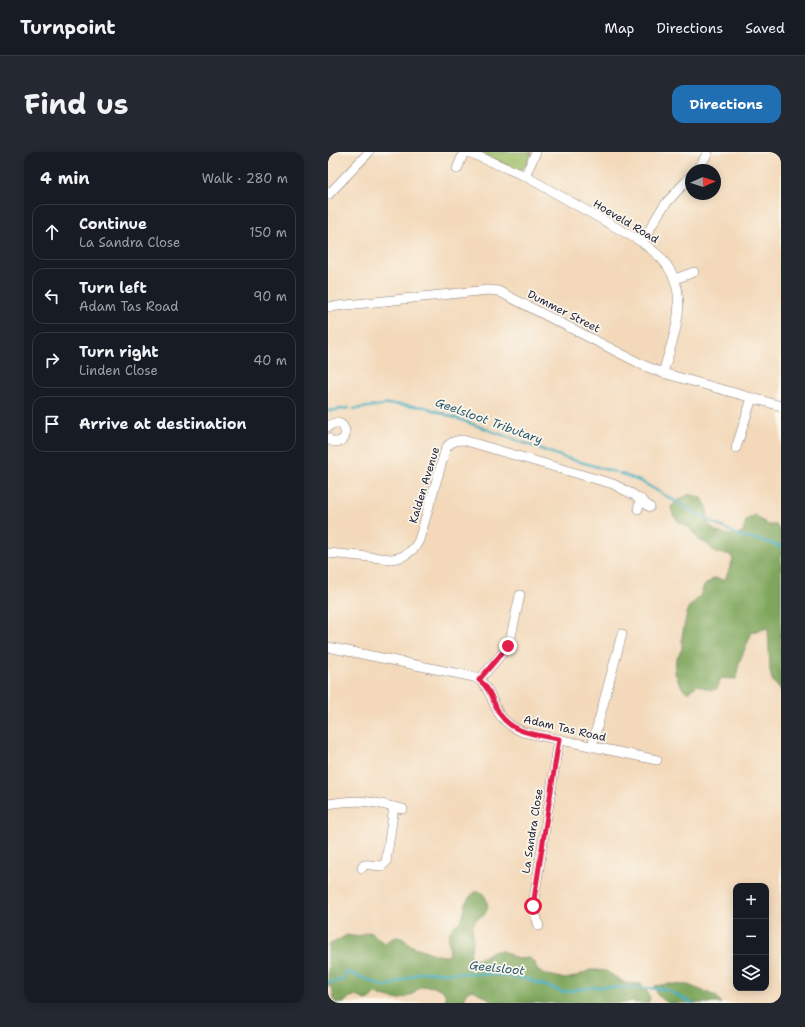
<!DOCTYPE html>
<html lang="en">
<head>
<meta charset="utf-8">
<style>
	:root { --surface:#171b24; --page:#242831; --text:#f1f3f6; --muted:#9ea1a6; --line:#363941; --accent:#1f6fb2 }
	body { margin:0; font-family:"Shantell Sans",sans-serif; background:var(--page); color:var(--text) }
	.controls { position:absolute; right:12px; bottom:12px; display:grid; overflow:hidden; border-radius:8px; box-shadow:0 2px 10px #0003 }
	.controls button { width:36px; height:36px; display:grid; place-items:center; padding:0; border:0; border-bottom:1px solid var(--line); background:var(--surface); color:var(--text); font:20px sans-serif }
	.compass { position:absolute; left:357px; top:12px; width:36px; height:36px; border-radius:50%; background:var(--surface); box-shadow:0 2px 10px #0003; rotate:87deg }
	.stop { position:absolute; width:12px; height:12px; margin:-9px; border:3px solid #e11d48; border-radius:50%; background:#fff }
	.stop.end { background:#e11d48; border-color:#fff; box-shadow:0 1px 4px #0008 }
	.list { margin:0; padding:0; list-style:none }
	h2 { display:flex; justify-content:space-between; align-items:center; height:52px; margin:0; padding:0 16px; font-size:17px }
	h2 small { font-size:13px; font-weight:400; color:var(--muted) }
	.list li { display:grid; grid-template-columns:26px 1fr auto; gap:12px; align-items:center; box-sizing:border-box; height:56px; margin:0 8px 8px; padding:0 8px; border:1px solid var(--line); border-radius:12px }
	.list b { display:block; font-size:15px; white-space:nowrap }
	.list p { margin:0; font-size:13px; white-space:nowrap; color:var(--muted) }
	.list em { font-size:13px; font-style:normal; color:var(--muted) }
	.icon { flex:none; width:22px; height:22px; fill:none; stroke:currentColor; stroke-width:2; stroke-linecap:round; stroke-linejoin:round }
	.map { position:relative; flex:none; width:453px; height:851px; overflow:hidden; border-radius:12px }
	header { display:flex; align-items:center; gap:24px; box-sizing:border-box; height:56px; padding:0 20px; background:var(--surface); border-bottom:1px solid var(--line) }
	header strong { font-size:19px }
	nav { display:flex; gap:22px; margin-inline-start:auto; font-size:14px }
	.intro { display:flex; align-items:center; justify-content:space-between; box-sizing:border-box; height:96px; padding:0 24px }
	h1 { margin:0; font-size:28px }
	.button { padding:10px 18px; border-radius:12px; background:var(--accent); color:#fff; font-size:14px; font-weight:700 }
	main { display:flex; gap:24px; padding:0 24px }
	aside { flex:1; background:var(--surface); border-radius:12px; box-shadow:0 2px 10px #0003 }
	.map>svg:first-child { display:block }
</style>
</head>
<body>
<header>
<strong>Turnpoint</strong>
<nav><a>Map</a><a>Directions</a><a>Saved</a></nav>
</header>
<div class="intro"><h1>Find us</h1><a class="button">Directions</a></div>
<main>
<aside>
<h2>4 min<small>Walk · 280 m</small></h2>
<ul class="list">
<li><svg class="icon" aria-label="ahead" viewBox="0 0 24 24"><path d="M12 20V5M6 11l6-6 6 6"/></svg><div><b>Continue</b><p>La Sandra Close</p></div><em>150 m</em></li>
<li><svg class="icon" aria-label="left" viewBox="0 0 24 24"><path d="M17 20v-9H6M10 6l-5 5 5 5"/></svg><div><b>Turn left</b><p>Adam Tas Road</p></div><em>90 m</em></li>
<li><svg class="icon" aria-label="right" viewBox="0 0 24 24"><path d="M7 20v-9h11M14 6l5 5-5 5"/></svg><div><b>Turn right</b><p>Linden Close</p></div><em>40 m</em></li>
<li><svg class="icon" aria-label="arrive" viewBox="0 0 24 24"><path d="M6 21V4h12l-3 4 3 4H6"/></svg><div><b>Arrive at destination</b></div></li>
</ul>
</aside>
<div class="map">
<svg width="453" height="851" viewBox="0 0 453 851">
	<rect width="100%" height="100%" fill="#fbf7ec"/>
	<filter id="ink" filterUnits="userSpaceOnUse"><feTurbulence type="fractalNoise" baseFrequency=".025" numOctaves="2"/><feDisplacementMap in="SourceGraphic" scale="8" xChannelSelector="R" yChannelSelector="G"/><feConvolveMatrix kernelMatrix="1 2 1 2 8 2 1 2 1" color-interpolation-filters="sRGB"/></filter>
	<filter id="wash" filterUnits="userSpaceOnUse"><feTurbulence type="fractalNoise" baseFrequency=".012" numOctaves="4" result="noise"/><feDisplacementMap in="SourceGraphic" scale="16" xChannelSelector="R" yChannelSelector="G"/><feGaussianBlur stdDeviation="0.9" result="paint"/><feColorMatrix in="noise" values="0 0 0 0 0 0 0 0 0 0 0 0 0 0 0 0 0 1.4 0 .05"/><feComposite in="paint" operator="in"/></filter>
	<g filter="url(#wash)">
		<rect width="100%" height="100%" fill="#f3d9ba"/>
		<path fill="#9ebf68" stroke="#607052" d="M 149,0 L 204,0 C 200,8 199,16 190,18 Z"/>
		<g fill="#7ea65c" stroke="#50644c">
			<polygon points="362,342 374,346 379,355 380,372 389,380 402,383 415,381 418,368 427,363 440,373 448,373 453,381 453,539 444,528 442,519 440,476 424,480 411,511 408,527 393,526 389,537 383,538 369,533 361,541 355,537 347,521 348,507 354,497 354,484 360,456 372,444 376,434 386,426 397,428 405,407 401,402 388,401 379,392 371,388 362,376 351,370 345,363 343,355 352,347"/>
			<path d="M 147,740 L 153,740 C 158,744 162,753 158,760 C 154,766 147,764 145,773 C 144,778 145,784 145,789 C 145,794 143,798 142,802 L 145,807 L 155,805 L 164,799 L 175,799 L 189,807 L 200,806 L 202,806 L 206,810 L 211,820 L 221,823 L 237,827 L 247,825 L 262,818 L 267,818 L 278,819 L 297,831 L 313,832 L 320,841 L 322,846 L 320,851 L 308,851 L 303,849 L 298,851 L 164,851 L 160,846 L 145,838 C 136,840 138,843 136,851 L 117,851 C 118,847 118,842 115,839 C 110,835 99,833 94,835 C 90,836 89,838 86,841 C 82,844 77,846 72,847 C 63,848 56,843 47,842 L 43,846 L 38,848 L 28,844 L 22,845 L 16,851 L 8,851 L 6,847 L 4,836 L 0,834 L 0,792 L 5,791 L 19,783 C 21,783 25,785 28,784 C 34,784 38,778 44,781 C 49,784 50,788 57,791 C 60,789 64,786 68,785 C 75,785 79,790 84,794 C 88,796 92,796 96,798 C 107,802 108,804 120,804 C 124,797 119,790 121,782 C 122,776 129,773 133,768 C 137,761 137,750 140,747 C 142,744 145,742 147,740 Z"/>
			<polygon points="340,832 360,833 388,844 393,851 340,851 329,843 327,834"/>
		</g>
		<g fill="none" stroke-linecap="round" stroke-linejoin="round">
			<g stroke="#3eabbd" stroke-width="2.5">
				<polyline points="26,257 63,252 97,255 235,305 287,320"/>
				<polyline points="0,259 21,256"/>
				<polyline points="291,321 314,330 380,368 412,384 440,390 453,395"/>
				<polyline points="0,831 14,828 19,820 58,835 94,820 164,822 199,827 235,840 266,835 312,836 337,837 364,851"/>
			</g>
		</g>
	</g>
	<g filter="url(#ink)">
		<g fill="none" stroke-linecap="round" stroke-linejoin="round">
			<g stroke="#8a7e7a" stroke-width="10">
				<g id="street">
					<path d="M 140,0 L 197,24 L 314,90 C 320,95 327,100 333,106 C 365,141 346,182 335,221"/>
					<polyline points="129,17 136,0"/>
					<polyline points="368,18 374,11 380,0"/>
					<polyline points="197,24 208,0"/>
					<polyline points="0,43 41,0"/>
					<polyline points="314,90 333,58 340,49 363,24"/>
					<polyline points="347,127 366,120"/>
					<polyline points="0,155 160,138 170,139 317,214 335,221 453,254"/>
					<path d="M 0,275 C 16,260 25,290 8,290 C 4,290 2,289 0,286"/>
					<polyline points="408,296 424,246"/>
					<polyline points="310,357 313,347"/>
					<path d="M 0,401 L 63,407 C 76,406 85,400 91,388 L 118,296 C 122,290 128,288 135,288 L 285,332 L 306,343 L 322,355"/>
					<path d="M 0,495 L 146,525 C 161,532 163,547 170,560 C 176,570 185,576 195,580 L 329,608"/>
					<polyline points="151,528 177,498 182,489 192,443"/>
					<polyline points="264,594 294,482"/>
					<path d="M 0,652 C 14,650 27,648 41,650 C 52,651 64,655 75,657"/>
					<path d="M 34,716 C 34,715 35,714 36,713 C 38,712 51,714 54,714 L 58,710 L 66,655"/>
					<polyline points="211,774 205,754 231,587"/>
				</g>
			</g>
			<use href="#street" stroke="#fff" stroke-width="9"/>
		</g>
	</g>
	<g fill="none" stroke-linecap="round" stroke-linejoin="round" filter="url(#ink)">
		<path stroke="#e11d48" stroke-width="5" d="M 180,494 L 151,528 C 161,535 164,547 169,557 C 180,581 209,583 231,587 L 205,754"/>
	</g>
	<g text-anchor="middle" stroke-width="3.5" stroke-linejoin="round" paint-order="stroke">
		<g font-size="11" fill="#22223b" stroke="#fbf7ec">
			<text transform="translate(298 69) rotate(31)" y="4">Hoeveld Road</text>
			<text transform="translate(236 159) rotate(27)" y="4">Dummer Street</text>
			<text transform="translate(96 333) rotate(-73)" y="4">Kalden Avenue</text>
			<text transform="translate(237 576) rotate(13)" y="4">Adam Tas Road</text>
			<text transform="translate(204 679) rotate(-81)" y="4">La Sandra Close</text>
		</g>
		<g font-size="12" font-style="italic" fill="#2d596f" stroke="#fbf7ec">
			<text transform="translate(161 269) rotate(20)" y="4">Geelsloot Tributary</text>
			<text transform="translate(169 816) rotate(6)" y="4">Geelsloot</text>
		</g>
	</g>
</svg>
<div class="controls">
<button>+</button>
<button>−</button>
<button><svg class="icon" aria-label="layers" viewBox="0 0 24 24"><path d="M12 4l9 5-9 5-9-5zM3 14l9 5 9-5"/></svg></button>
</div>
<svg class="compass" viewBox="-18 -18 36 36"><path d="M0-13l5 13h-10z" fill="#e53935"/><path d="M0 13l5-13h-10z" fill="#9ea1a6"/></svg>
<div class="stop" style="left:205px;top:754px"></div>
<div class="stop end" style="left:180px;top:494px"></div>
</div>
</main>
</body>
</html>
